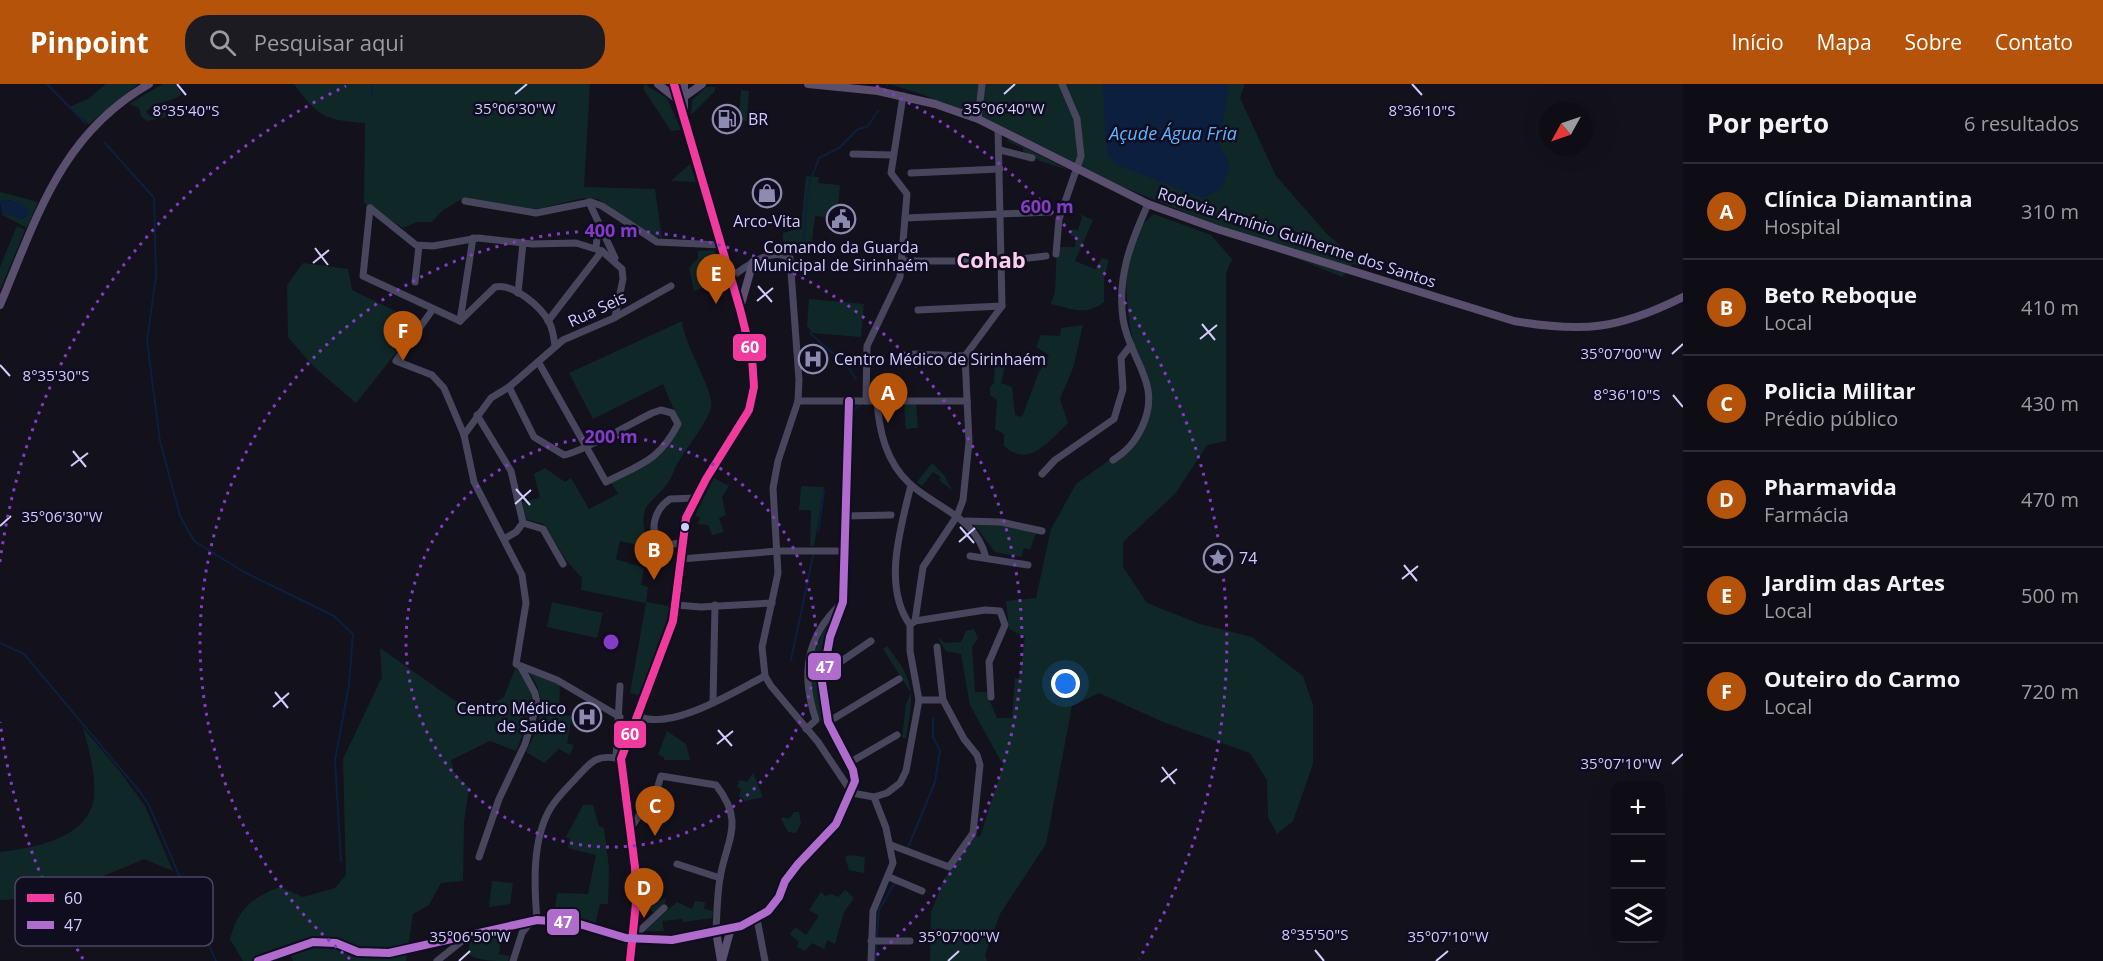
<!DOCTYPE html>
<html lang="pt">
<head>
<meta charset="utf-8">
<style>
	:root { --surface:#0e0d15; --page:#1c1b22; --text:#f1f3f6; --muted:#9b9ca0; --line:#2e2d34; --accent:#b45309 }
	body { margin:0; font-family:"Open Sans",sans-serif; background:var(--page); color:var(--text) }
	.controls { position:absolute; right:18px; bottom:18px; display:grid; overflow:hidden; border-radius:12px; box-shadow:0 6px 24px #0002 }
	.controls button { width:54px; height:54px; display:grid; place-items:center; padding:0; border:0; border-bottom:2px solid var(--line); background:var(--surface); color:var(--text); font:30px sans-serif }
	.compass { position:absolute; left:1539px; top:18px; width:54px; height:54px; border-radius:50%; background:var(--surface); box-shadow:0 6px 24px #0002; rotate:230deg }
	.you { position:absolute; left:1066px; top:600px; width:21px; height:21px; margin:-15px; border:4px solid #fff; border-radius:50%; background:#1a73e8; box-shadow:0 0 0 9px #1a73e833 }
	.badge { display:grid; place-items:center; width:39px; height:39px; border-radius:50%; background:var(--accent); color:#fff; font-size:20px; font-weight:700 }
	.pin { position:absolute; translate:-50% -50px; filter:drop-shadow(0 2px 3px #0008) }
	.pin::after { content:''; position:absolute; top:32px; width:21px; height:18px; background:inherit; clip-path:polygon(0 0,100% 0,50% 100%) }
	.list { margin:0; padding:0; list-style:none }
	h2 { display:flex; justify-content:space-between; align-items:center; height:78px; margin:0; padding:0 24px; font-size:26px }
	h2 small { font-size:20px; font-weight:400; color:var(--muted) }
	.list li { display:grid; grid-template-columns:39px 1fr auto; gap:18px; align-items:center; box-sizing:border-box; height:96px; padding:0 24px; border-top:2px solid var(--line) }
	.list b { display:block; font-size:22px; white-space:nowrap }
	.list p { margin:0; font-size:20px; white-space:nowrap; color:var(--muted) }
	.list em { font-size:20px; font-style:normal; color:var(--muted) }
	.icon { flex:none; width:33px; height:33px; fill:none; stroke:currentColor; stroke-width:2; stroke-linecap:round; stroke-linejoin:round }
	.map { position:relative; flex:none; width:1683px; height:877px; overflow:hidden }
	header { display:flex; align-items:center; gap:36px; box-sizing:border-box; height:84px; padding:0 30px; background:var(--accent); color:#fff }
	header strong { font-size:28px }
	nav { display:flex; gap:33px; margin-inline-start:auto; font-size:21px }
	.search { width:420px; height:54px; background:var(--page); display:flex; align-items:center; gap:15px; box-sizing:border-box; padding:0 21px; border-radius:24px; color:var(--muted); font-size:22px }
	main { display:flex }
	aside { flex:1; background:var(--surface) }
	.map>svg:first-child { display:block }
</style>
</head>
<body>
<header>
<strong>Pinpoint</strong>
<div class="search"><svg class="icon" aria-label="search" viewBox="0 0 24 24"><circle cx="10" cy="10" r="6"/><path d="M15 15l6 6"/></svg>Pesquisar aqui</div>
<nav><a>Início</a><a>Mapa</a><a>Sobre</a><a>Contato</a></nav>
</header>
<main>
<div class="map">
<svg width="1683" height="877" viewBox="0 0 1683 877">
	<rect width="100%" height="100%" fill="#13111c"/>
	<g fill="#102727">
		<polygon points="106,0 138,0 89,40 69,23 88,15"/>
		<path d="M 163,0 L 175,0 L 182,10 C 172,19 156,16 146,28 L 151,33 L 165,28 L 171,32 L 147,37 L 141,32 L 139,24 L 129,20 Z"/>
		<path d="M 294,0 L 590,0 L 584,103 L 655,105 L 662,154 L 651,152 L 598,115 L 584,114 L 532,126 L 464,114 L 443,126 L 432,138 L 417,138 L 403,144 L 364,119 L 365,39 C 324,36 318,33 294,0 Z"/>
		<polygon points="644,0 667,14 681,46 671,47 644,6"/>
		<polygon points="889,0 1245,0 1240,14 1276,92 1328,151 1369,185 1353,180 1342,193 1077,84 924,11"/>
		<polygon points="706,3 715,3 715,7 691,31 692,16"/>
		<polygon points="741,6 749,7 747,37 739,36"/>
		<polygon points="1008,55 1071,87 1040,77 1023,67 1023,64 1007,57"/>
		<polygon points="690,80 696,98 671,97"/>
		<polygon points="806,92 819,93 818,99 840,101 837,134 815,132 811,165 783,163 783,149 801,144"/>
		<polygon points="0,108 38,118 27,144 2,131 12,131 22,135 29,129 11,116 0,117"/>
		<path d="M 1079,130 L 1093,136 L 1075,177 L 1095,185 L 1102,174 L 1109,176 L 1104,194 L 1104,218 C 1084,233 1071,224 1051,220 L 1055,207 L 1057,163 L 1075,163 L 1076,153 L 1071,152 L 1072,145 L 1078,146 L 1082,133 Z"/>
		<path d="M 1154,130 L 1211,151 L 1232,175 L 1226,189 L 1226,357 L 1207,361 L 1175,410 L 1123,458 L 1123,483 L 1147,519 L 1200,540 L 1252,553 L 1303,592 L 1313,621 L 1313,680 L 1293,737 L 1277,750 L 1268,733 L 1267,696 L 1250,669 L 1163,638 L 1099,609 L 1072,622 L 1046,760 L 1000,830 L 985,871 L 987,877 L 930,877 L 931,828 L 944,795 L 972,751 L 980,753 L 1003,681 L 970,621 L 961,570 L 946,567 L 937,553 L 945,559 L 961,558 L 966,547 L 974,545 L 978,554 L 972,563 L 975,608 L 986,608 L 997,634 L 1012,634 L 1015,594 L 1019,595 L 1025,553 L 1009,545 L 1006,517 L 1036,514 L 1051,445 L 1076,400 L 1130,361 L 1150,326 C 1137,274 1102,168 1154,130 Z"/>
		<polygon points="17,142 25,146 0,206 0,183"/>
		<polygon points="714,166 723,196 694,207 689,184 698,174 698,167"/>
		<polygon points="303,179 348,185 352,206 420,239 356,319 312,281 288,253 287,201"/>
		<polygon points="809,215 864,220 861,253 812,249 807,242"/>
		<path d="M 682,237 C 684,262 715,307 711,324 C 705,343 684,366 675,384 C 673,388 672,393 669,397 C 652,423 636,417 647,457 L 638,465 L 633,460 L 620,457 L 616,475 L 644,484 L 641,501 L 648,503 L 646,518 L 670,522 L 661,557 L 641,612 L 630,609 L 646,519 L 581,506 L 582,494 L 566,476 L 544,440 L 525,435 L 522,418 L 540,414 L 534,390 L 545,384 L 565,398 L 571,394 L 589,425 L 618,410 L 611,398 C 648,380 660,377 680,340 L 663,300 L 593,335 L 569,289 Z"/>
		<path d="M 1083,241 L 1073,284 L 1060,315 L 1068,339 C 1049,357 1029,385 1004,362 L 1004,350 L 995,345 L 997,316 L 990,311 L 990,303 L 994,299 L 995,272 L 1007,274 L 1001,299 L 1012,303 L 1015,331 L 1022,333 L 1038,290 L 1049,271 L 1036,263 L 1041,251 L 1060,252 L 1061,244 Z"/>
		<polygon points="916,320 918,344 906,345 904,321"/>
		<polygon points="932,379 944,391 952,406 939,396 941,393 933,388 922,402 917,398"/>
		<polygon points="714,394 729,402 722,413 726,431 719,434 724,448 712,451 708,441 698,440 700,434 695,431"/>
		<polygon points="801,402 824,403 814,462 810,462 811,426 799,426"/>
		<polygon points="972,438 1016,442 1036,449 1030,466 1024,464 1021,473 995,468"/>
		<polygon points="552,518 603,529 597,554 547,543"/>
		<path d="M 836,528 L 825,565 L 824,634 L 832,657 C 802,611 804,571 836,528 Z"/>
		<path d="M 887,562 C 916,599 914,609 906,654 L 902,654 L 906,620 L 911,609 L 883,565 Z"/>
		<path d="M 380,564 L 454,616 L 478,627 L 504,613 L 517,580 L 533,607 L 525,645 L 516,667 L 490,657 L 451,676 L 454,688 L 469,704 L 464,738 L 463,797 L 441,799 L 429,821 L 413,830 L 406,877 L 293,877 L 288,866 L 255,877 L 243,877 L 230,855 C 238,825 251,814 280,803 L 303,813 L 335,804 L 346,791 L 343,675 L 382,593 Z"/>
		<path d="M 529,589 L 560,600 L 559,631 L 572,632 L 567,659 L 574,661 L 570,671 L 559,665 L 544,679 L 526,668 C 540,643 549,612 529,589 Z"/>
		<path d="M 83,644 L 118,685 L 145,722 L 173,787 L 144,775 C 98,795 51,814 0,816 L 0,768 C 33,764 89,755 94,713 C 96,691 89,665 83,644 Z"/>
		<polygon points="667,647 686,660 690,676 664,676 664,673 658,671"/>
		<polygon points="753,689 763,713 745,717 739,712 741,705 737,703 739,696 747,698"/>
		<polygon points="583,721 593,721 599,742 604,744 609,784 608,820 600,820 595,841 576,834 554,832 557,809 588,810 596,771 568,764 570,755 566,753"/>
		<polygon points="794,728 799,728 801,739 796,749 788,748 781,735 783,733 789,735"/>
		<polygon points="850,771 865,773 864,789 849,786 845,773"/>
		<polygon points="650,790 652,810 658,817 666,814 665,819 654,829 648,824 647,796"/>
		<polygon points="492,797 513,799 510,820 489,823"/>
		<polygon points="845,806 854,814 844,828 835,860 827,856 824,865 812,859 805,867 797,863 799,858 790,850 795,843 806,851 819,832 809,826 821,808 825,812 832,810 838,813"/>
		<polygon points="695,817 705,818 704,825 713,827 712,834 683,838 682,835 662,837 664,847 644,847 677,818 692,825"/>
		<path d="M 500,851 L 512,855 L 501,857 L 499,870 L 510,872 L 508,877 C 495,877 478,877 468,870 L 470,857 Z"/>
	</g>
	<g fill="#0c1f3e">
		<polygon points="1103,0 1229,0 1220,61 1230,82 1222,104 1203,114 1118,81 1109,72 1106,64"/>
		<path d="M 0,117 C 13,116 23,116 29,129 L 22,135 L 12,131 L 2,131 Z"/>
	</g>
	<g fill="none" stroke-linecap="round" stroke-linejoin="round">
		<g stroke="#0c1f3e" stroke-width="2">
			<polyline points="47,0 85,39"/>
			<polyline points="887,1 888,0"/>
			<polyline points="372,13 372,0"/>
			<polyline points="105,59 154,114 156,192 147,257 160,357 180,432 194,457 244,488 334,532 353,550 349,601 335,676 341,777"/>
			<polyline points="804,158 808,103 819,74 839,64 858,45 867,43 878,27"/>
			<polyline points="810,249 849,284 856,295"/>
			<polyline points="852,328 860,321"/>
			<polyline points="818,448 824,407"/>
			<polyline points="0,559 24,570 140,708 149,721 216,877"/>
			<polyline points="791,576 814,467"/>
			<polyline points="907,766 935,698 940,667 933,653 933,634"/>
			<polyline points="875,877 879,826 895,798"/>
		</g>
		<g stroke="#47465d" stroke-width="7">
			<polyline points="978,35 982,0"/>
			<polyline points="1000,66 1032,74"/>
			<polyline points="853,70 892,71"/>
			<polyline points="911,89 1000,85"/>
			<polyline points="465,117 536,129 591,118 602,122 657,158 721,161"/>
			<polyline points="589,118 615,174"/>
			<polyline points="370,124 416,161 433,162 478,154 532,160 576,159 602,167 622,185 623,195 615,233"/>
			<polyline points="370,124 363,192 460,237"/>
			<polyline points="905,134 1050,128"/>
			<polyline points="596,164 598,143"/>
			<polyline points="1056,170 1059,135 1081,72 1077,35 1062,0"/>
			<polyline points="902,177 1003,177 1046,172"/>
			<path d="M 731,193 C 746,183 771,162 790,174 L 799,296 L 798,317 L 778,377 L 773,404 L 778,489 L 762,563 L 765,592 L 771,602 L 818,658 L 852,709"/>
			<polyline points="415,198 419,162"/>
			<polyline points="518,209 523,159"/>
			<polyline points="433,225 396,277 432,291 444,304 464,351 474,398 522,491 526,519 516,580 557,596 620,633"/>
			<polyline points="918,226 1002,222"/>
			<path d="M 460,237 L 495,203 C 514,199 541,223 549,238 C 553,245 554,254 555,262"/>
			<polyline points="460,237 473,154"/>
			<polyline points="548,237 602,167"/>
			<polyline points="914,270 965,272"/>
			<path d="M 509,303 L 534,353 L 564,371 C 580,369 634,338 652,329 L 661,326 L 672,329 L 678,340 C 659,377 641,380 606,398 L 539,279"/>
			<path d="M 877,316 C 879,347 886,378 910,400 C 938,425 976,433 986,474"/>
			<polyline points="798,317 967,317"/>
			<polyline points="866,317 867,262 900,193 907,110 891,89 903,12"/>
			<polyline points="477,331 511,387 523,439 516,448 504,455"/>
			<polyline points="464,351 491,314 509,303 563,256 614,234 671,202"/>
			<path d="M 1113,376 C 1127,367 1135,358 1142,343 C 1163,299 1129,276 1123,235 C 1117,192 1131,158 1148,120"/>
			<polyline points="1042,390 1055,376 1114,335 1123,305 1121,274 1131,261"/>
			<polyline points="846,432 891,431"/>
			<polyline points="966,437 1001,438 1042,447"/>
			<polyline points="523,439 543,445 563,480"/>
			<path d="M 682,459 L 664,461 C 646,449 655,425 670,415 L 695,414"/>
			<polyline points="970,472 1028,481"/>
			<polyline points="681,475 778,467 846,467"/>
			<polyline points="676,521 701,523 772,519"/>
			<polyline points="915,537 985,526 1000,527 1005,541 989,578 991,613"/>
			<path d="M 910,541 C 882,502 901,443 911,401"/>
			<polyline points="824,589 871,557"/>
			<polyline points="919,616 943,616"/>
			<polyline points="713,618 715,521"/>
			<path d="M 638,632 C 671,648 735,607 765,592"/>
			<polyline points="828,638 899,595"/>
			<path d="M 806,645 L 816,636 C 801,592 805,553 841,520"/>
			<polyline points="849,679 897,651"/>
			<polyline points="852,709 874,713 887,709 900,699 906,687 919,616 910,567 910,541 915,537 923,483 957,432 963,416 969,358 965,272 1002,222 998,45"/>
			<path d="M 630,745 L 657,705 L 661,692 L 716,701 C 746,739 726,756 720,794 C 717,812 717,829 716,847"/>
			<polyline points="891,761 949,783 973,749 980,681 977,671 964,655 943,616 937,563"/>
			<polyline points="479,773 499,715 525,660 537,620 535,609 521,583"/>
			<polyline points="677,780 720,794"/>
			<polyline points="889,793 922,807"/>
			<polyline points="757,835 765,877"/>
			<path d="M 537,836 C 534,801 532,756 550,725 C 557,713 568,703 577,693 C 591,678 596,671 616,674 L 620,602"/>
			<polyline points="731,844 757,835 776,818 789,791 836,740 855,697 853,686 828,638 822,598 830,553 843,518 849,317"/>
			<polyline points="633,853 664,824"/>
			<polyline points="871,857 910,857"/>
			<polyline points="258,877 313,858 336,859 358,868 389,869 537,836 576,839 633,855"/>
			<polyline points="437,877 467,853"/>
			<polyline points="513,877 522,849 532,836"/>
			<polyline points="871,877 873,827 893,779 886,744 874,713"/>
		</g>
		<g stroke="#5a4f6e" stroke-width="8">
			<polyline points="658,0 677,15"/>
			<polyline points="684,0 684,25"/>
			<path d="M 808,0 L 878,7 L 935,20 L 978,35 L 1148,120 L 1217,145 L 1514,237 C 1584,249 1619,245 1683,213"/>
			<polyline points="684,13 702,0"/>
			<path d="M 0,221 C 37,133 61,50 149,0"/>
			<polyline points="740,224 753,178"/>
			<polyline points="716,847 721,877"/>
			<polyline points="633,855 672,856 731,844 722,877"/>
			<polyline points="630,877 636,819 635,783 621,675 673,537 686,434 706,395 749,326 754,303 752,273 740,225 674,0"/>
		</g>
		<g stroke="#100d20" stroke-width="12">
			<polyline id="bus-1" points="630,877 636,819 635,783 621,675 673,537 686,434 706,395 749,326 754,303 752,273 740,225 674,0"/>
		</g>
		<g stroke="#100d20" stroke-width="12">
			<polyline id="bus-2" points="258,877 313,858 336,859 358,868 389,869 537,836 576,839 626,854 672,856 741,842 768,827 779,813 785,797 798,780 836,740 855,697 853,686 828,638 822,598 830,553 843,518 849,317"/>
		</g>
		<use href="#bus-1" stroke="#f13a9d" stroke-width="8"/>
		<use href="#bus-2" stroke="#b06ccc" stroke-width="8"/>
	</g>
	<path fill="none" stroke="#d1ccff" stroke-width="2" d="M 177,0 L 186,11M 1412,0 L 1422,11M 515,10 L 527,0M 1004,10 L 1015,0M 315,164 L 328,181M 313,179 L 329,166M 758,202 L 772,218M 757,217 L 773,204M 1202,240 L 1215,256M 1200,255 L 1217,241M 1672,270 L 1683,260M 0,281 L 10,292M 1673,311 L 1683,323M 73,367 L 86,383M 71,382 L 88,369M 516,405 L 530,421M 515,420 L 531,406M 0,442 L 11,432M 960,443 L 974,459M 959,458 L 975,444M 1404,481 L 1417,497M 1402,495 L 1418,482M 275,608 L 288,624M 273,623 L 289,609M 718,646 L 732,662M 717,660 L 733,647M 1672,680 L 1683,670M 1162,683 L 1175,700M 1161,698 L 1177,685M 1315,866 L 1324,877M 459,877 L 470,867M 948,877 L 959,867M 1436,877 L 1448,867"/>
	<g fill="none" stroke="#843cc5" stroke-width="3" stroke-dasharray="3 6">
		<circle cx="611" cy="558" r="205"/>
		<path d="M350 875A411 411 0 1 1 872 875"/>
		<path d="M83 875A616 616 0 0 1 0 638M0 478A616 616 0 0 1 346 2M876 2A616 616 0 0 1 1139 875"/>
	</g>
	<defs>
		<g id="fuel-ring" transform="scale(1.5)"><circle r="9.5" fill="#100d20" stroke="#8e8bb0" stroke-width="1.5"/><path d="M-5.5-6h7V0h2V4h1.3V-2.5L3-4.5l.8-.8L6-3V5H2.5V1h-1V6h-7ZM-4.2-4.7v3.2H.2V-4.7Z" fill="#8e8bb0"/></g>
		<g id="shop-ring" transform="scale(1.5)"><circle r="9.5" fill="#100d20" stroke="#8e8bb0" stroke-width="1.5"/><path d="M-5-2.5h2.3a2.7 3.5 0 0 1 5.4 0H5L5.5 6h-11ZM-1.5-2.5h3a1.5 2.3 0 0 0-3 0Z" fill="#8e8bb0"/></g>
		<g id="civic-ring" transform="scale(1.5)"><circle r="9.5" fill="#100d20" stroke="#8e8bb0" stroke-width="1.5"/><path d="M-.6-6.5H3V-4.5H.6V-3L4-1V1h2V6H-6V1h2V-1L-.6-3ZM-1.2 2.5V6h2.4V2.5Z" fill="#8e8bb0"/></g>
		<g id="hospital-ring" transform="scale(1.5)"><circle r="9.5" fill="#100d20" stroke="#8e8bb0" stroke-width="1.5"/><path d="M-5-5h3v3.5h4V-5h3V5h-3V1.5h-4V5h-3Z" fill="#8e8bb0"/></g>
		<g id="sight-ring" transform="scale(1.5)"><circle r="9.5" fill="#100d20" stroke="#8e8bb0" stroke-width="1.5"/><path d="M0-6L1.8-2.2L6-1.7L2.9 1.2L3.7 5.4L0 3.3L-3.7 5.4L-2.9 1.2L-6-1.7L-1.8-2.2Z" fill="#8e8bb0"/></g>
	</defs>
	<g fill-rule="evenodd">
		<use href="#fuel-ring" x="727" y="35"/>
		<use href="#shop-ring" x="767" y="109"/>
		<use href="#civic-ring" x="841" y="135"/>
		<use href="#hospital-ring" x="813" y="275"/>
		<use href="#sight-ring" x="1218" y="474"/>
		<use href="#hospital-ring" x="587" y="633"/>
	</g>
	<circle fill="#d1ccff" stroke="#100d20" stroke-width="2" cx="685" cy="443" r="5"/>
	<g text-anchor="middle" stroke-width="5" stroke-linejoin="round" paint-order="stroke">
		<g font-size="16" fill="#d1ccff" stroke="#100d20" text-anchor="start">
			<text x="748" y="41">BR</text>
			<text x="767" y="143" text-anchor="middle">Arco-Vita</text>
			<text x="841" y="169" text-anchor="middle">Comando da Guarda<tspan x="841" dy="18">Municipal de Sirinhaém</tspan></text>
			<text x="834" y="281">Centro Médico de Sirinhaém</text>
			<text x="1239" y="480">74</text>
			<text x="566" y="630" text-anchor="end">Centro Médico<tspan x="566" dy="18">de Saúde</tspan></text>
		</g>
		<g font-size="16" fill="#d1ccff" stroke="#100d20">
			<text transform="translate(1297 153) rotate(18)" y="6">Rodovia Armínio Guilherme dos Santos</text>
			<text transform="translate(597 225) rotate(-25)" y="6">Rua Seis</text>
		</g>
		<g font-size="18" font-style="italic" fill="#5bb5fe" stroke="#100d20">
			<text x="1173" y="56">Açude Água Fria</text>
		</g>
		<g font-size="22" font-weight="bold" fill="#ffceee" stroke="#100d20">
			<text x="991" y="184">Cohab</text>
		</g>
	</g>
	<rect x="15" y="793" width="198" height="69" rx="9" fill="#100d20" stroke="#4a4663" stroke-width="1.5"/>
	<rect x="27" y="810" width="27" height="8" fill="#f13a9d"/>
	<rect x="27" y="837" width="27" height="8" fill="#b06ccc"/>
	<g font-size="16" fill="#d1ccff">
		<text x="64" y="820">60</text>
		<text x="64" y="847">47</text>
	</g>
	<g font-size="15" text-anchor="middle" fill="#d1ccff" stroke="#100d20" stroke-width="5" stroke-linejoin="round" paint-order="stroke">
		<text x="515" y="30">35°06'30"W</text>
		<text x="1004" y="30">35°06'40"W</text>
		<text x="1422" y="32">8°36'10"S</text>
		<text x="186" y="32">8°35'40"S</text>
		<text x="1621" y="275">35°07'00"W</text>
		<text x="56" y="297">8°35'30"S</text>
		<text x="1627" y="316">8°36'10"S</text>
		<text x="62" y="438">35°06'30"W</text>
		<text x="1621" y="685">35°07'10"W</text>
		<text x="1315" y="856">8°35'50"S</text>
		<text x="470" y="858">35°06'50"W</text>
		<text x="959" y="858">35°07'00"W</text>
		<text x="1448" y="858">35°07'10"W</text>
	</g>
	<circle cx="611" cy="558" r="9" fill="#843cc5" stroke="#100d20" stroke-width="3"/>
	<g font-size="18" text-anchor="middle" font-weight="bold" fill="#843cc5" stroke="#100d20" stroke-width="5" stroke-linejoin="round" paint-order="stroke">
		<text x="1047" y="129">600 m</text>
		<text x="611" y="153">400 m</text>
		<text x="611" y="359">200 m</text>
	</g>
	<g stroke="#100d20" stroke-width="2">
		<rect x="732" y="249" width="35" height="29" rx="6" fill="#f13a9d"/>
		<rect x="807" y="568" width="35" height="29" rx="6" fill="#b06ccc"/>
		<rect x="613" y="636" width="34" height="29" rx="6" fill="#f13a9d"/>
		<rect x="546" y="824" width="34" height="28" rx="6" fill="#b06ccc"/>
	</g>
	<g font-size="16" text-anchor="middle" font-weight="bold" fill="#fff">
		<text x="750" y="269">60</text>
		<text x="825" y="589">47</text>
		<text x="630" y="656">60</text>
		<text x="563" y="844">47</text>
	</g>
</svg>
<div class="controls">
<button>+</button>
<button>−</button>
<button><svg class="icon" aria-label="layers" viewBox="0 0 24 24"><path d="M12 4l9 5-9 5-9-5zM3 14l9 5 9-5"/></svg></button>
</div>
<svg class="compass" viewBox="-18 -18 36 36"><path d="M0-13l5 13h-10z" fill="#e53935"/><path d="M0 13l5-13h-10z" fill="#9b9ca0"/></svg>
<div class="you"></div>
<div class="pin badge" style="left:888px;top:339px">A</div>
<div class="pin badge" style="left:654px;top:496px">B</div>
<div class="pin badge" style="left:655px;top:752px">C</div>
<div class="pin badge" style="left:644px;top:834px">D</div>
<div class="pin badge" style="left:716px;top:220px">E</div>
<div class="pin badge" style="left:403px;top:277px">F</div>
</div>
<aside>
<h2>Por perto<small>6 resultados</small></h2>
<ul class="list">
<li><span class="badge">A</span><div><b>Clínica Diamantina</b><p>Hospital</p></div><em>310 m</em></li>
<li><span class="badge">B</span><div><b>Beto Reboque</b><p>Local</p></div><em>410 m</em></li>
<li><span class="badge">C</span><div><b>Policia Militar</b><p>Prédio público</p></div><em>430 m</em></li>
<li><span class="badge">D</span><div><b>Pharmavida</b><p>Farmácia</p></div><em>470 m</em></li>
<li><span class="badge">E</span><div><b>Jardim das Artes</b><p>Local</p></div><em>500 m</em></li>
<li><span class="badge">F</span><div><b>Outeiro do Carmo</b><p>Local</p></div><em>720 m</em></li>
</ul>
</aside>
</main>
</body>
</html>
